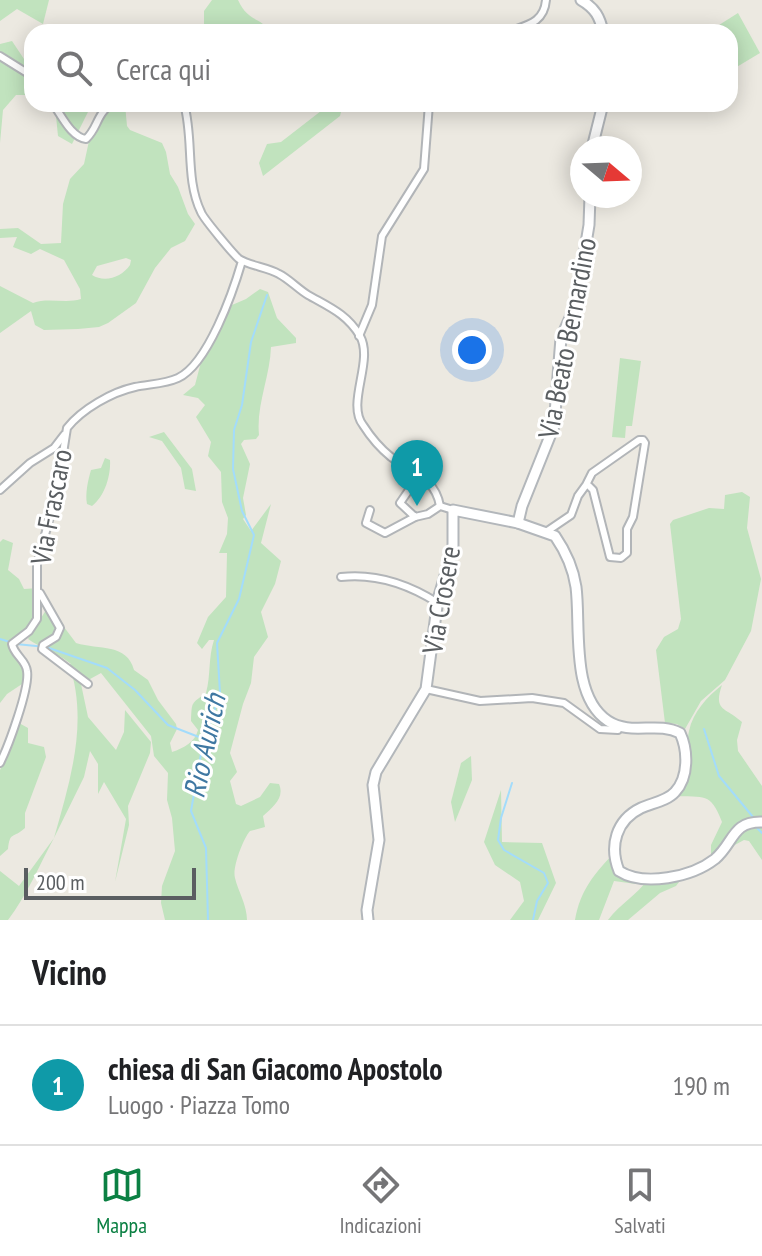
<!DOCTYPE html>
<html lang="it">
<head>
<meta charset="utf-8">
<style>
	:root { --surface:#fff; --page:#f6f6f6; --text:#202124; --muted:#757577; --line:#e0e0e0; --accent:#0b8043 }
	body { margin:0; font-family:"PT Sans Narrow",sans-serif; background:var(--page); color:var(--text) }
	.compass { position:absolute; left:570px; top:136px; width:72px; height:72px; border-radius:50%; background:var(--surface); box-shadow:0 4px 20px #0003; rotate:109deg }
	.scale { position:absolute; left:24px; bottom:20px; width:172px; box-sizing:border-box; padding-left:8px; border:4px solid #5a5e61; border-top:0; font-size:22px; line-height:28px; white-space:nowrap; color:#5a5e61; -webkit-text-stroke:6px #fff; paint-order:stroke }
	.you { position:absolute; left:472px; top:350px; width:28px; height:28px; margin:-20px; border:6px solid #fff; border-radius:50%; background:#1a73e8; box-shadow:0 0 0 12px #1a73e833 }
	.badge { display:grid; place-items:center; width:52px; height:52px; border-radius:50%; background:var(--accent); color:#fff; font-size:26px; font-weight:700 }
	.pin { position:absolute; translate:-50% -66px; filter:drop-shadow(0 2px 4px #0008) }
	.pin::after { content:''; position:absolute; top:42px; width:28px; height:24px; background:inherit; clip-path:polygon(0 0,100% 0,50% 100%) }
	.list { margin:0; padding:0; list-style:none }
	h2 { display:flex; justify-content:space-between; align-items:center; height:104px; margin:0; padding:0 32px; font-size:34px }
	h2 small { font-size:26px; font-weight:400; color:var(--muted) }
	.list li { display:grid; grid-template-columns:52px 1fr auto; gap:24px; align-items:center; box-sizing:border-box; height:120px; padding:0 32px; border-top:2px solid var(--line) }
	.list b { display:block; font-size:30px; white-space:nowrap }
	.list p { margin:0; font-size:26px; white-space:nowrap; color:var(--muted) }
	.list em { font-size:26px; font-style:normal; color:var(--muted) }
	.icon { flex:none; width:44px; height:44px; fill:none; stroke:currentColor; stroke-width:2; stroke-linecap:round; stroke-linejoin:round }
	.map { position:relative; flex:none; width:762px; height:920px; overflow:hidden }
	.search { position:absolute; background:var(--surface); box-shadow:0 4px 20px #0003; left:24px; right:24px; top:24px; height:88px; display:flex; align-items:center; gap:20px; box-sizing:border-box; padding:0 28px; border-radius:24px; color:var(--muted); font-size:30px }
	.sheet { height:224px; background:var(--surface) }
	nav { display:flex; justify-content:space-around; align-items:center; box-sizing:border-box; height:112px; border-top:2px solid var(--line); background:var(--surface); font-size:22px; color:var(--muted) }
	nav a { display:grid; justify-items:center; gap:4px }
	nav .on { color:var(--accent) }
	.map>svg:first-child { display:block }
</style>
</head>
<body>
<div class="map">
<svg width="762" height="920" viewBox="0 0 762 920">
	<rect width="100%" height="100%" fill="#ece9e1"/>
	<g fill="#c1e3be" fill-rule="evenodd">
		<polygon points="0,0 49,0 43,24 17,9 0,21"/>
		<path d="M 212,0 L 238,0 C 248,22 259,16 271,32 L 222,30 L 220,32 L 204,32 L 204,11 Z"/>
		<polygon points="738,13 760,53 730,71 730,32 708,32"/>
		<polygon points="12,41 24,59 32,61 32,95 16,95 3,110 0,143 0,44"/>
		<polygon points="53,104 92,104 72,144 58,136 55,106"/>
		<path d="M 111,104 L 125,104 L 127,126 L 130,130 L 162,143 L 166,152 L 170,174 L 178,187 L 188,214 L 195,224 L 185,241 L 171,248 L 155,268 L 136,303 L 108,323 L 99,327 L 78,329 L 44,330 L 35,325 L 31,311 L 0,333 L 0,286 L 33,303 C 48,297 65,304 81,299 L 80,289 L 64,260 L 40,249 L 31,254 L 13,247 L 17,237 L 0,238 L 0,229 L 18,228 L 41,244 L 61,243 L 63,204 L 70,179 L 84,164 L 89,141 ZM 126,258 L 131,260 L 130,265 C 122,277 105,283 92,275 L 97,266 Z"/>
		<polygon points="326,104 343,104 340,116 263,176 259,163 267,144 281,142 321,111"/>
		<path d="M 260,289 L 268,292 L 277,318 L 296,338 L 296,343 L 271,347 C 270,377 256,405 259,435 L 256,439 L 244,440 L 241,444 L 250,464 L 243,498 L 246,515 L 243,519 L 251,531 L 271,504 L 261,543 L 281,561 L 275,584 L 261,612 L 268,637 L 254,657 L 251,683 L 243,704 L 230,753 L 237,772 L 230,781 L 236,804 L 241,806 L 260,797 L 270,783 L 279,784 C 285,798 273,807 263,816 L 265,827 L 250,831 C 243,839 232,868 235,878 C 238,891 247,905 247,920 L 165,920 L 161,903 L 162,886 L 175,851 L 172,818 L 167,800 L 168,773 L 154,756 L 151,736 L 101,673 L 81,684 L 88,717 L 116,750 L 124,732 L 125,710 L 151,742 L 150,753 L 128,806 L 129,825 L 115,882 L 126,819 L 104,782 L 98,794 L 98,764 L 90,751 L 84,777 L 54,838 C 70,781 89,722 69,664 L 71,664 C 58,653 42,649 28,639 L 46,610 L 57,632 L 61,623 L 76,643 C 99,650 127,643 134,670 L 148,680 L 158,700 L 176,724 L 177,729 L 170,743 L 172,752 C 184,748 195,742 198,730 L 191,721 C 192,701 191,704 206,693 C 211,675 208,658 214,640 L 209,640 L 202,649 L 197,643 L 208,617 L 226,597 L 227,553 L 219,553 L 227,534 L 228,518 L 222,502 L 221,472 L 208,456 L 211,442 L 196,417 L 205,405 L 198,398 L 183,395 L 195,385 L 201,362 L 232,305 L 246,299 Z"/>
		<polygon points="620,358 641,361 632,426 626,426 625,438 612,437"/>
		<polygon points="164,432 192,469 196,491 185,489 181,468 162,441 149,437"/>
		<path d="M 105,458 L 110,460 C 111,475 105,496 92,506 L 87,504 C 85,494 88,480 91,470 L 101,468 Z"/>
		<polygon points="742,492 750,497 747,528 761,579 751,631 725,680 701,701 685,729 677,724 665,723 656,650 664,637 678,629 681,619 670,524 673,520 709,508 724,509 725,495"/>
		<path d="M 3,539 L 13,543 L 8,570 L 19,579 L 24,589 L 39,588 C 41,614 33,625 13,641 L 23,664 L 25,682 L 7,694 L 0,703 L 0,542 Z"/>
		<path d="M 722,685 C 713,711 725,707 742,722 L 737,740 L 738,751 L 762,786 L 762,818 L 740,822 L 715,855 L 711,857 L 711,845 L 722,822 C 710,791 705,798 674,796 C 697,783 684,752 689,731 C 693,712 707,697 722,685 Z"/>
		<path d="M 19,723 L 28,728 L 28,743 L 44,747 L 46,757 L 25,813 L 25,828 C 13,839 10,831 8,849 L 0,856 L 0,770 L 12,747 Z"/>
		<polygon points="471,756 472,780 455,822 451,802 461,763"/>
		<polygon points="501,790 502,842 542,843 556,883 538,920 510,920 524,901 520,882 495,865 484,842"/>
		<path d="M 762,825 L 762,860 L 749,841 L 744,840 L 731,847 C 737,832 747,828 762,825 Z"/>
		<path d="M 54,838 C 39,866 27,895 8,920 L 0,920 L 0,871 L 19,886 Z"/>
		<path d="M 614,853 L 615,863 L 638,879 L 636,884 L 614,881 L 599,920 L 575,920 C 580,891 594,874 614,853 Z"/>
		<path d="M 685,874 L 676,886 L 660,893 L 628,920 L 608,920 C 620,904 637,895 648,879 Z"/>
	</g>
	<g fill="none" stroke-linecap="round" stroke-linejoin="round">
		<g stroke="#a3dcfb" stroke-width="2">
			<polyline points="0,639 10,642"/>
			<polyline points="16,644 46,647 107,668 135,690 168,725 204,739"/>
			<polyline points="704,729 719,776 753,817"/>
			<polyline points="512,783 501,818 498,840 504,850 544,873 548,883 537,901 533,920"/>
			<polyline points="756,827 762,833"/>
			<polyline points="208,920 206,848 191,811 202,748 220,693 217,643 239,599 254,535 242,511 233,469 234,430 242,405 251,342 267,295"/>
		</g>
		<g stroke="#b2b5b8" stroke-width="10">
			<g id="street">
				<path d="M 508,32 C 527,25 544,23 546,0"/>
				<polyline points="0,56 32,76"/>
				<path d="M 53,104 C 62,116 71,137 86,139 C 98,128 96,115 111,104"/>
				<path d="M 184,104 C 194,139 185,179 201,212 C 203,218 234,255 239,259 C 250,266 267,267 279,274 C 289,279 298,289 308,295 C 329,307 347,314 360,336 C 374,361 346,403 363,425 C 370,436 381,449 391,457 C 411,472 435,477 440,506"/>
				<polyline points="359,336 372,305 382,236 424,169 429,104"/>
				<polyline points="423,476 413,484 400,503 415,517 428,514 440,506 453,510"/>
				<polyline points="0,490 30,463 54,448 64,435"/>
				<polyline points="370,510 366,523 385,533 415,517"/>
				<polyline points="546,532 571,515 578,496 586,485 589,486 593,490 610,557 621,558 627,553 627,529 633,517 645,443 643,440 639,440 592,473 586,485"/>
				<path d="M 341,577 C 376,573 408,584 438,603"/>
				<polyline points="40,593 60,628 56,637 43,645 42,649 88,684"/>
				<polyline points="426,689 480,701 532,698 564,703 600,729 618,730 619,727"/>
				<path d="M 0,763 C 8,747 30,688 27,671 C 26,660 14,655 12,644 L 29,631 L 37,619 L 37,564 L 57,491 L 67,428 C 82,409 112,392 135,387 C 149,384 165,384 178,378 C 208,364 233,292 242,261"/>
			</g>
		</g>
		<g stroke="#b3b7bb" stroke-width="13">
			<g id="secondary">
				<path d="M 581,0 C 595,8 600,17 603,32"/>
				<polyline points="592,148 603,104"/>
				<polyline points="518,523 522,506 554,426 561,338 576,304 589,225 590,196"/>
				<path d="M 368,920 L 367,910 L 379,840 L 373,785 L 376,772 L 426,689 L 438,599 L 453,549 L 453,510 L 518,523 L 555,536 C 566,552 573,567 576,587 C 581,626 570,696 608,721 C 631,736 657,721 680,733 C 688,750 689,777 675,792 C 667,801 652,803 641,808 C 616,820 609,846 619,871 C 644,887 692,877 715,859 C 734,843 732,821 762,822"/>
			</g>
		</g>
		<use href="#street" stroke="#fff" stroke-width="6"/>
		<use href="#secondary" stroke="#fff" stroke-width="9"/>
	</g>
	<g text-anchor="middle" stroke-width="6" stroke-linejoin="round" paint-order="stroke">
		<g font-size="28" fill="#5a5e61" stroke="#fff">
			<text transform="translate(567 338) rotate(-79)" y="10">Via Beato Bernardino</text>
			<text transform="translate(51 507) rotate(-79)" y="10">Via Frascaro</text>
			<text transform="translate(441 600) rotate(-80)" y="10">Via Crosere</text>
		</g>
		<g font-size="30" font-style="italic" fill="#3f78a2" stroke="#fff">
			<text transform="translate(205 746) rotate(-78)" y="10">Rio Aurich</text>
		</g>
	</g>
</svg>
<svg class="compass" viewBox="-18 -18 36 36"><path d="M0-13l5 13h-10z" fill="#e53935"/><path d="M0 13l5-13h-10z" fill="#757577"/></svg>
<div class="scale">200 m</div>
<div class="you"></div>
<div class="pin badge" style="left:417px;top:506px;background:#0f9aa8">1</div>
<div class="search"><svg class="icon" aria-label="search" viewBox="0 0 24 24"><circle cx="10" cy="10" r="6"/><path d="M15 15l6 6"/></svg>Cerca qui</div>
</div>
<section class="sheet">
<h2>Vicino<small></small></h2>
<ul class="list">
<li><span class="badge" style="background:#0f9aa8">1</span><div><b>chiesa di San Giacomo Apostolo</b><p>Luogo · Piazza Tomo</p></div><em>190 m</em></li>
</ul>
</section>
<nav>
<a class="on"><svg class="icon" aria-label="map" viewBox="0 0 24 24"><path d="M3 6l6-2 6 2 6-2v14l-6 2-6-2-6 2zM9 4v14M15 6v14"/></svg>Mappa</a>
<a><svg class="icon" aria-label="directions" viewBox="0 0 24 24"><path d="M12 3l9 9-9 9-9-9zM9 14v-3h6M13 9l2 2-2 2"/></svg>Indicazioni</a>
<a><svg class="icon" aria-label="saved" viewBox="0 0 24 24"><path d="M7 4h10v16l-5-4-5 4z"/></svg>Salvati</a>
</nav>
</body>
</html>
